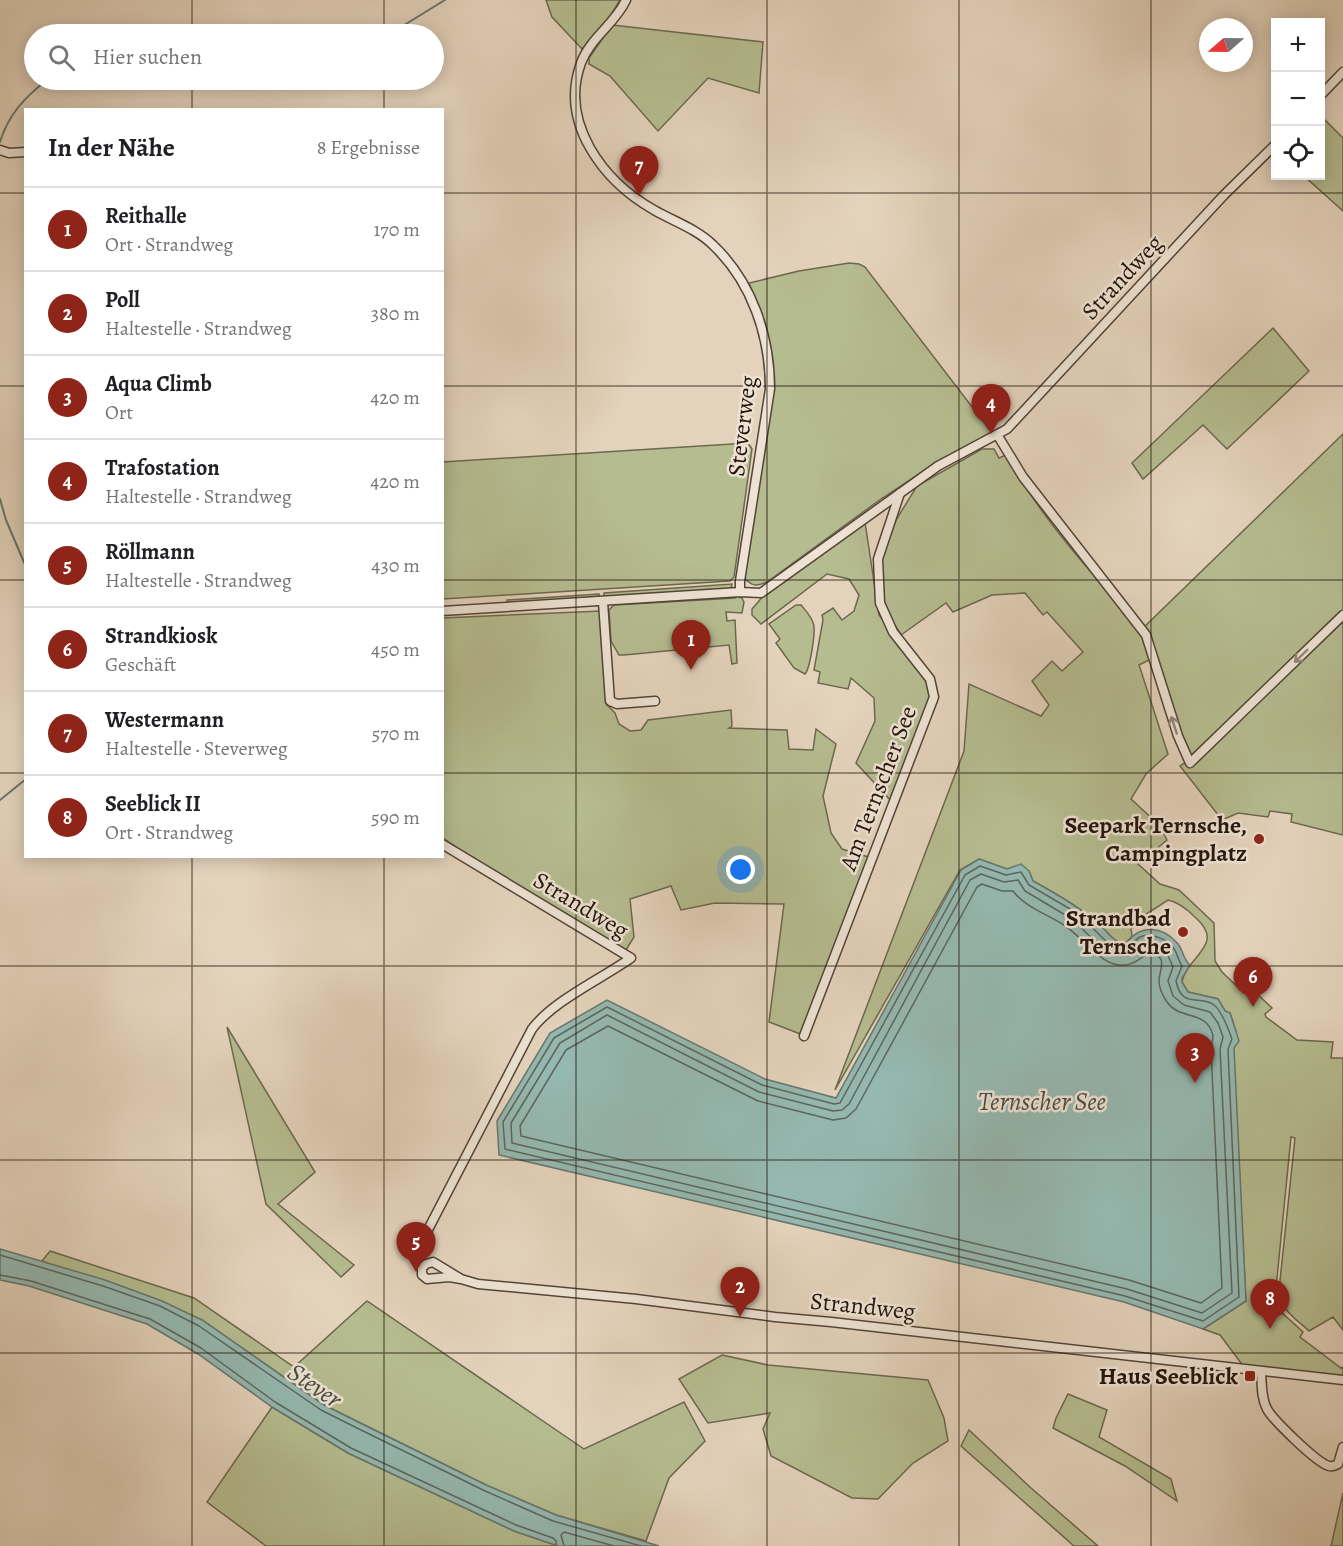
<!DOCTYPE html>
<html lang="de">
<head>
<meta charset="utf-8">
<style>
	:root { --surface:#fff; --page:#f6f6f6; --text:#202124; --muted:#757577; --line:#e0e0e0; --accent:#8f2418 }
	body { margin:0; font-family:Alegreya,serif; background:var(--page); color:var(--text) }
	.controls { position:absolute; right:18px; top:18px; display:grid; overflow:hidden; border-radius:0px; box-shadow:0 3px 15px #0003 }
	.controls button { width:54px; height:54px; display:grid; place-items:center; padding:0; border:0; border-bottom:2px solid var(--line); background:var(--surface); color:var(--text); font:30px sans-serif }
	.compass { position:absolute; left:1199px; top:18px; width:54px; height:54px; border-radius:50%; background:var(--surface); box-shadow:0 3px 15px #0003; rotate:250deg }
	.you { position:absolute; left:741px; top:870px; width:21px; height:21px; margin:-15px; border:4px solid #fff; border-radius:50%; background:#1a73e8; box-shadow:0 0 0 9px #1a73e833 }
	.badge { display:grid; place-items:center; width:39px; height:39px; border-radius:50%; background:var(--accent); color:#fff; font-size:20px; font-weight:700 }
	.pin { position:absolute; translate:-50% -50px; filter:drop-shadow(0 2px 3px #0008) }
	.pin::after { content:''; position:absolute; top:32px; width:21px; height:18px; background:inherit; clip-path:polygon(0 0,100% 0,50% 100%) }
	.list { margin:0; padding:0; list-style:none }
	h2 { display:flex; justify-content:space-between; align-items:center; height:78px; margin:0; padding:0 24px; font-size:26px }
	h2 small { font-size:20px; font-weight:400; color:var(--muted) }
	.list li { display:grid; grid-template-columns:39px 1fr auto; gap:18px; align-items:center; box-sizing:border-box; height:84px; padding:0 24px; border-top:2px solid var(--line) }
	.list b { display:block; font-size:22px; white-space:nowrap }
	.list p { margin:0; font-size:20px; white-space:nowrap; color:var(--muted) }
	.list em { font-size:20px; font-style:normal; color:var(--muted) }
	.icon { flex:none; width:33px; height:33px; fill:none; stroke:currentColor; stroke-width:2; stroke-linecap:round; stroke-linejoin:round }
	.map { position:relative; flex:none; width:1343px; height:1546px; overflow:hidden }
	.search { position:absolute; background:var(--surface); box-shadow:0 3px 15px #0003; left:24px; top:24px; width:420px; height:66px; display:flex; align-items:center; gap:15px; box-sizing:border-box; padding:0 21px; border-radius:33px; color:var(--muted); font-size:22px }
	.panel { position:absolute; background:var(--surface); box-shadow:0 3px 15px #0003; left:24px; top:108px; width:420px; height:750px; border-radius:0px }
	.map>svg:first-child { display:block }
</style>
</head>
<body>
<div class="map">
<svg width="1343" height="1546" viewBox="0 0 1343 1546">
	<rect width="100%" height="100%" fill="#e4d3bc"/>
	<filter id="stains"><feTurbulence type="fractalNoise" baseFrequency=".00333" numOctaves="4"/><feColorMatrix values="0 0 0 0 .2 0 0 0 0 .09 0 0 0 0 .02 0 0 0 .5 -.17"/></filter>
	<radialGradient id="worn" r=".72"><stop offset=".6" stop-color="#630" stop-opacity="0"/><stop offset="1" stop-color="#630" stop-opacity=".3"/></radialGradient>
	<g fill="#b5bc90" stroke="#6c684e" stroke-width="1.5">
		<polygon points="546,0 620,0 606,23 582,49 552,17"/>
		<polygon points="612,25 763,42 759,93 708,78 658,131 610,76 589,64 589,58"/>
		<polygon points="1321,116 1343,138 1343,211 1304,176 1320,176"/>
		<path d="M 849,263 L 859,264 L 865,267 L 992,433 L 940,460 L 881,499 L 767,582 C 756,587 752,586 744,578 L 774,387 C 773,350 763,318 749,283 L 799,271 Z"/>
		<polygon points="1273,328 1309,371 1227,449 1203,425 1143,479 1132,463"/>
		<path d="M 1343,434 L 1343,835 L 1291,822 L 1292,814 L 1270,811 L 1268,817 L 1238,813 L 1222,820 L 1180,766 L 1186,762 L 1151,659 L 1139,665 L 1168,754 L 1146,774 L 1131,799 L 1159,825 L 1167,840 L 1138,864 L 1160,884 L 1179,890 L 1214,923 L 1215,961 L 1222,972 L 1244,993 L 1250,987 L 1272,1008 L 1265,1014 L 1266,1017 L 1297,1040 L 1333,1042 L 1331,1058 L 1343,1058 L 1343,1330 L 1333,1317 L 1309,1331 C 1294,1317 1282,1312 1279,1290 L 1295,1138 L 1291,1137 L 1275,1298 L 1279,1310 L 1303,1332 L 1300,1337 L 1341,1368 L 1343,1367 L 1343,1378 L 1244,1367 L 1220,1335 L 1203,1329 L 1246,1301 L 1233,1048 L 1236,1031 L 1230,1013 L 1225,1011 L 1218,999 L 1188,992 L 1182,982 C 1187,956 1226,945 1196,918 C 1188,910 1179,902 1168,900 L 1143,916 L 1131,929 L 1132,936 L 1127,942 C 1116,945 1111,936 1104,929 C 1083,909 1058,895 1033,881 L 1029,871 L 1007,869 L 979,859 L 960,870 L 835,1090 L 964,751 L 969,684 L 1041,716 L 1049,705 L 1032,681 L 1052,661 L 1062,671 L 1083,652 L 1047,612 L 1043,615 L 1025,593 L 992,595 L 953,612 L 946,603 L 901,635 L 884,607 L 880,562 L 896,520 L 917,486 L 982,449 L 994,449 L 999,458 L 1006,455 C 1041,518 1091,573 1139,626 L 1143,628 Z"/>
		<polygon points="748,443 752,449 734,577 730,581 443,599 443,462"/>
		<polygon points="865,522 879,615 928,680 934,697 891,801 856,763 875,721 874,698 851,678 848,689 818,683 820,672 814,670 823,620 822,615 833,608 842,620 854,611 859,595 849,579 827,574 761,624 752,615 752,609 764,595"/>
		<polygon points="732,584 731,589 604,599 604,593"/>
		<polygon points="599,594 600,600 507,605 507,600"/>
		<polygon points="737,596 742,598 744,602 742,613 726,612 727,621 735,620 737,663 732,664 729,645 624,655 619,655 611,641 609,610 614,605 735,598"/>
		<path d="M 796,605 L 801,605 C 806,611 813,618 814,626 C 815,635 810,669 805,674 L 794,668 L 776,643 L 780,639 L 769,624 Z"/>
		<polygon points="601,611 607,705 615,713 619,724 630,731 641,730 648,720 731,710 732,726 729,728 787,730 789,749 813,750 816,729 836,744 823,796 831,833 842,849 872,858 803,1035 769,1022 784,904 715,903 681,910 671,886 630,899 634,937 626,950 472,858 443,838 442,618"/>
		<polygon points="227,1027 315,1172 278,1204 354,1265 341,1277 266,1204"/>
		<polygon points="50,1251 194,1298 294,1367 367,1301 584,1449 684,1402 705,1441 669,1478 646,1541 556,1515 486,1485 324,1405 202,1320 42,1261"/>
		<polygon points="722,1355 768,1365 928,1380 944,1418 948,1441 913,1463 878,1499 852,1498 771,1456 763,1429 770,1413 708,1423 679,1379"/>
		<polygon points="1068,1394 1107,1410 1099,1437 1171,1479 1177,1501 1125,1466 1053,1428 1056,1418"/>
		<polygon points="272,1407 348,1453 514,1531 558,1546 266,1546 207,1502"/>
		<polygon points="969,1430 1031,1488 1098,1546 1074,1546 961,1446"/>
		<polygon points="1343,1493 1343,1546 1331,1546"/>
	</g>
	<g fill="#95b8b0" stroke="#67776e" stroke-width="1.5">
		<path d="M 979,859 L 1007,869 L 1021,864 L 1029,871 L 1033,881 C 1058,895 1083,909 1104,929 C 1111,936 1116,945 1127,942 C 1141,924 1163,926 1178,944 C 1183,950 1183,959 1190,965 L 1182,978 L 1182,982 L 1188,992 L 1218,999 L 1225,1011 L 1230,1013 L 1239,1041 L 1234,1048 L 1246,1301 L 1203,1329 L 1124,1302 L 499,1155 L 497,1121 L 550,1033 L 607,1000 L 765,1079 L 836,1098 L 961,870 Z"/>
		<polygon points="0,1249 105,1280 162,1301 202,1320 324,1405 362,1424 486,1485 556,1515 659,1546 558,1546 514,1531 348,1453 272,1407 198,1354 147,1324 29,1286 0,1280"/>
	</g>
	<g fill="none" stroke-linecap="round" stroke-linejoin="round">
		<g stroke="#5c665e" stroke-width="1.5">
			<path d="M 980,866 L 1006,875 L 1021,872 L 1029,885 L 1077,913 L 1108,943 L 1119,949 L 1129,947 C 1133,944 1136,939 1140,937 C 1150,932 1168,939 1174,949 C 1178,954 1178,961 1182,966 L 1176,981 C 1182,1010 1200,994 1214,1005 C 1221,1010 1229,1030 1232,1039 L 1228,1049 L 1239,1297 L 1203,1321 L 1125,1296 L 505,1149 L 503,1122 L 554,1038 L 607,1007 L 762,1085 L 834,1104 L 840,1103 L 965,875 Z"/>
			<polygon points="981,874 1004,882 1018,880 1025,891 1072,919 1103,949 1116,956 1129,956 1136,952 1142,944 1149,943 1166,951 1173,967 1168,981 1173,996 1184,1005 1210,1012 1218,1023 1223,1037 1220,1049 1232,1293 1202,1313 1127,1289 512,1143 511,1123 560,1043 607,1015 759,1092 833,1111 842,1110 849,1104 970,880"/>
			<path d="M 982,884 L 1002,891 L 1013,891 C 1025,907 1047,914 1064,925 C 1090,942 1113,988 1148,952 C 1169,957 1160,966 1159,981 C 1159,988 1163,996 1167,1002 C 1180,1021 1207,1009 1213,1036 C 1213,1040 1211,1045 1211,1049 L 1222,1288 L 1201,1303 L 1129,1280 L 521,1136 L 520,1126 L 566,1050 L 608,1026 L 758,1101 L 833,1120 L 846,1118 L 856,1109 L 977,887 Z"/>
			<polyline points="0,1255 103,1286 160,1306 199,1326 321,1410 359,1429 483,1490 553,1521 641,1546"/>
			<polyline points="0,1275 31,1281 150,1319 201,1348 275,1402 351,1448 516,1525 553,1538 556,1541 556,1546"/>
			<polyline points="564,1546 561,1535 564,1532 614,1546"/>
		</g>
		<g stroke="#67776e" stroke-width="2">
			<polyline points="375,34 401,27 445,0"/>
			<path d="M 0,142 C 8,115 25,97 47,80"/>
			<polyline points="0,499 6,520 26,567"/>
			<polyline points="0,800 26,779"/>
		</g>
		<g stroke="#534438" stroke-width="11">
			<g id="street">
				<path d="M 626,0 C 615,24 590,38 581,63 C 559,123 603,181 654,210 C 673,221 697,229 713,245 C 752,282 770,336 770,389 L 740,581 L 740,592"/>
				<polyline points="1320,96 1343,72"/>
				<polyline points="0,150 9,153 26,152"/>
				<polyline points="998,436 1023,477 1146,635 1178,736 1190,763 1343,615"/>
				<polyline points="603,602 610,701 617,704 655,701"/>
				<polyline points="442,611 740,592 761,593 938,466 1007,429 1224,195 1276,144"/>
				<polyline points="804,1036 934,697 930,679 893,632 880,603 878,559 900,493"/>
				<path d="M 419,1247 L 532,1029 C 553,1001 601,979 631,958 L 442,844"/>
				<polyline points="461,1279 449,1277 427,1279 422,1275 422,1268 426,1264 433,1262 461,1279 478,1284 636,1299 775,1317 831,1322 1343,1380"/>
				<path d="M 1261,1372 C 1262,1384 1261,1398 1267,1409 C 1273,1420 1317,1463 1329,1466 C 1333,1467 1334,1466 1338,1464 L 1343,1447"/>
			</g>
		</g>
		<use href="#street" stroke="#ede2d3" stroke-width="8"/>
	</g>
	<defs><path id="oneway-shaft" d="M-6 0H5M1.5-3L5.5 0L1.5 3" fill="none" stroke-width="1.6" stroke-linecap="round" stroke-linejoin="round" transform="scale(1.5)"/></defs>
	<g stroke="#928679">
		<use href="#oneway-shaft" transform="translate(1301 656) rotate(136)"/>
		<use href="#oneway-shaft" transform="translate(1174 725) rotate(-108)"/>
	</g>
	<path fill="none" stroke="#23150c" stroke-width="1.5" stroke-opacity="0.55" d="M 192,0 L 192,34M 384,0 L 384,34M 576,0 L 576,1546M 767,0 L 767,1546M 959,0 L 959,1546M 1151,0 L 1151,1546M 192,80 L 192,110M 384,80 L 384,110M 0,193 L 26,193M 442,193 L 1343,193M 0,386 L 26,386M 442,386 L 1343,386M 0,580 L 26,580M 442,580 L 1343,580M 0,773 L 26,773M 442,773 L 1343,773M 192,856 L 192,1546M 384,856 L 384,1546M 0,966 L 1343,966M 0,1160 L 1343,1160M 0,1353 L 1343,1353"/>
	<g fill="#8f2418" stroke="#ede2d3" stroke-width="2">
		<circle cx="1259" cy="839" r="6"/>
		<circle cx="1183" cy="932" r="6"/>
		<rect x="1244" y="1370" width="12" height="12" rx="3"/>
	</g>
	<g text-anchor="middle" stroke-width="5" stroke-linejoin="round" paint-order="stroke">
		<g font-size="24" fill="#23150c" stroke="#ede2d3">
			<text transform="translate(1122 277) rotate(-47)" y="8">Strandweg</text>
			<text transform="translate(742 426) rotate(-83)" y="8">Steverweg</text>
			<text transform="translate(878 788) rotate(-69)" y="8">Am Ternscher See</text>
			<text transform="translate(581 905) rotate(31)" y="8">Strandweg</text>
			<text transform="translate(863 1306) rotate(6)" y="8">Strandweg</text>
		</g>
		<g font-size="24" font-weight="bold" fill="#23150c" stroke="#ede2d3" text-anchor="end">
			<text x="1247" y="833">Seepark Ternsche,<tspan x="1247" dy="28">Campingplatz</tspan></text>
			<text x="1171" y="926">Strandbad<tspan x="1171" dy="28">Ternsche</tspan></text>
			<text x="1238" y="1384">Haus Seeblick</text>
		</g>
		<g font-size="26" font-style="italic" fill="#4b4e45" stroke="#ede2d3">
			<text x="1042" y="1110">Ternscher See</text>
			<text transform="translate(315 1385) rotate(34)" y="9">Stever</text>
		</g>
	</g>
	<rect width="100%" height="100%" filter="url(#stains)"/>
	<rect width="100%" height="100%" fill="url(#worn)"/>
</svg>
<div class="controls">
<button>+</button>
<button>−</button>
<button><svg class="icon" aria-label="locate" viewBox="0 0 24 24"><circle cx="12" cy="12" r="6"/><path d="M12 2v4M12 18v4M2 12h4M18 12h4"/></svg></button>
</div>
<svg class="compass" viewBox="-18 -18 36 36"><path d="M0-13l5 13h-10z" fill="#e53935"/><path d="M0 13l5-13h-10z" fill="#757577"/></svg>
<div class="you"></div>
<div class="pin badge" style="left:691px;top:670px">1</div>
<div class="pin badge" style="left:740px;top:1317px">2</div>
<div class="pin badge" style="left:1195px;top:1083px">3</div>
<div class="pin badge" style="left:991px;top:434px">4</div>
<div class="pin badge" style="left:416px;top:1272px">5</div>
<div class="pin badge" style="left:1253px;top:1007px">6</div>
<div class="pin badge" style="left:639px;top:196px">7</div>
<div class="pin badge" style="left:1270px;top:1329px">8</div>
<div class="search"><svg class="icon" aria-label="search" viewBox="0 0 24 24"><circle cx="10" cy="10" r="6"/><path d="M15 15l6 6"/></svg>Hier suchen</div>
<section class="panel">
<h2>In der Nähe<small>8 Ergebnisse</small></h2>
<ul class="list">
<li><span class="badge">1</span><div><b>Reithalle</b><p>Ort · Strandweg</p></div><em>170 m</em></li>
<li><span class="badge">2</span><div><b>Poll</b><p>Haltestelle · Strandweg</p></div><em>380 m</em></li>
<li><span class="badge">3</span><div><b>Aqua Climb</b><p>Ort</p></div><em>420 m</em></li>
<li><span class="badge">4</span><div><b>Trafostation</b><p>Haltestelle · Strandweg</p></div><em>420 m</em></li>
<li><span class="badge">5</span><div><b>Röllmann</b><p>Haltestelle · Strandweg</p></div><em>430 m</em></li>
<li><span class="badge">6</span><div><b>Strandkiosk</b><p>Geschäft</p></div><em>450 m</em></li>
<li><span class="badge">7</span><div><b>Westermann</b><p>Haltestelle · Steverweg</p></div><em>570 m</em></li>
<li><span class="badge">8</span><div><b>Seeblick II</b><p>Ort · Strandweg</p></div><em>590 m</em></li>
</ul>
</section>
</div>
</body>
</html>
